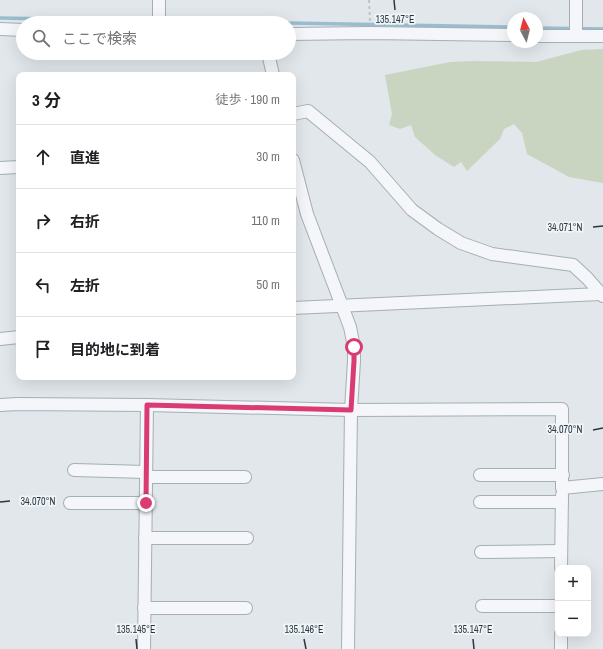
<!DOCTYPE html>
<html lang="ja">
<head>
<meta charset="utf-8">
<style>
	:root { --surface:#fff; --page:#f6f6f6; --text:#202124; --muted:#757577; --line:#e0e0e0 }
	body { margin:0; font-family:"Archivo Narrow","Noto Sans JP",sans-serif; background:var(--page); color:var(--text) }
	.controls { position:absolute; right:12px; bottom:12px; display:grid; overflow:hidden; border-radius:8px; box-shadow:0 4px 16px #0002 }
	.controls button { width:36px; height:36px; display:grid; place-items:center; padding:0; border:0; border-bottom:1px solid var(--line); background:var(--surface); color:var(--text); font:20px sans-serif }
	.compass { position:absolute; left:507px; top:12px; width:36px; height:36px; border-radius:50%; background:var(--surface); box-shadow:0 4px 16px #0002; rotate:353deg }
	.stop { position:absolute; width:12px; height:12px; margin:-9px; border:3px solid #da3b72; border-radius:50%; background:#fff }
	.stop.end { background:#da3b72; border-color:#fff; box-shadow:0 1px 4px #0008 }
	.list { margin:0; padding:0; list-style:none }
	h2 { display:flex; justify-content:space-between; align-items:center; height:52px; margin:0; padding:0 16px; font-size:17px }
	h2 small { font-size:13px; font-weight:400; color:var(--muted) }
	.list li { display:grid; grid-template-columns:26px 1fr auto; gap:12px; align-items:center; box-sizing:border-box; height:64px; padding:0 16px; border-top:1px solid var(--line) }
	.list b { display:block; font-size:15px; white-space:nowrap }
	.list em { font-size:13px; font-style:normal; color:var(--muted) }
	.icon { flex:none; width:22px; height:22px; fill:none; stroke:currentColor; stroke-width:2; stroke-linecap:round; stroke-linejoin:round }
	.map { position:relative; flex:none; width:603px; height:649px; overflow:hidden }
	.search { position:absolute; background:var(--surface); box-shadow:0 4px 16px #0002; left:16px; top:16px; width:280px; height:44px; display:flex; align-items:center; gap:10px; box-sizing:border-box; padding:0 14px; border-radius:22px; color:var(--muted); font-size:15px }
	.panel { position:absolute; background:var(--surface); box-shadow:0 4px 16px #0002; left:16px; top:72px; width:280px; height:308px; border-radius:8px }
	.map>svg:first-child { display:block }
</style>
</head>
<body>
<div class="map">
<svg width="603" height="649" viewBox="0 0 603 649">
	<rect width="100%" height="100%" fill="#e1e7eb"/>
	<polygon fill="#cad5c1" points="603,49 603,183 569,177 527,154 522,133 514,124 504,129 500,139 467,171 461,162 454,167 435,155 415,137 411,125 400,129 389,125 392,114 385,75 450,62 473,61 536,62 581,50"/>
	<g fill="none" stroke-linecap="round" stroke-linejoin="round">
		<g stroke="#99bdce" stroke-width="3.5">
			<polyline points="0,18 255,23"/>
			<polyline points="289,23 513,27"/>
			<polyline points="537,28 603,29"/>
		</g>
		<g stroke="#a5afb6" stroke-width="14">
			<g id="minor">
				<polyline points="576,0 576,36"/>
				<polyline points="159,23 159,0"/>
				<polyline points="0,29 23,30"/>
				<polyline points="289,34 370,33 513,35"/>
				<polyline points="537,36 603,36"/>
				<polyline points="268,53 273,75"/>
				<polyline points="293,114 308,111 370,162 412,210 438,229 461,243 492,254 573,265 587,278 603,296"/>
				<polyline points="293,160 307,214 350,327 354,347 354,361 351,410 348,649"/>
				<polyline points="0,168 19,167"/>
				<polyline points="293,308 600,294"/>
				<polyline points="0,339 19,337"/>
				<polyline points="0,405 17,404 147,405 351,410 562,409 562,488 603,484"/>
				<polyline points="74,470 146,472"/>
				<polyline points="480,475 563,475"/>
				<polyline points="146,477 245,477"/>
				<polyline points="480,502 562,502"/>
				<polyline points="70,503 146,503"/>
				<polyline points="145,538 247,538"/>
				<polyline points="481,552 560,551"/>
				<polyline points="561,568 562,495"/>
				<polyline points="482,606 558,606"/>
				<polyline points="144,608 246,608"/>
				<polyline points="144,649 147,405"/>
				<polyline points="561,649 561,634"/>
			</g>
		</g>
		<polyline stroke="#bfc4ca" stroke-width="2" stroke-dasharray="3 3" stroke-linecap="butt" points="369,0 370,22"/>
		<use href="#minor" stroke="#f4f6f9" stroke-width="12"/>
	</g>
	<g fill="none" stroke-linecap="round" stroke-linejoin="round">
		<polyline stroke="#da3b72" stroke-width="5" points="146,503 147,405 351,410 354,361 354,347"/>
	</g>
	<path fill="none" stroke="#273744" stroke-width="1.5" d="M 394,0 L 395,10M 593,227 L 603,226M 593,430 L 603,428M 0,502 L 10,501M 136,639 L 137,649M 304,639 L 306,649M 473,639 L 474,649"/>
	<g font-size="10" text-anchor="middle" fill="#273744" stroke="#f1f5f8" stroke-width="3.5" stroke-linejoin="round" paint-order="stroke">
		<text x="395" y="23">135.147°E</text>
		<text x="565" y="231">34.071°N</text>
		<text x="565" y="433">34.070°N</text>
		<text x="38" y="505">34.070°N</text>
		<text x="136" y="633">135.145°E</text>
		<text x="304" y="633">135.146°E</text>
		<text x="473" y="633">135.147°E</text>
	</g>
</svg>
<div class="controls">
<button>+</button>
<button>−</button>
</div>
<svg class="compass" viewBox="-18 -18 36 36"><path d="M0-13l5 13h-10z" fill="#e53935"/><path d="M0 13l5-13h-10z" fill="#757577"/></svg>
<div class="stop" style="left:354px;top:347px"></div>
<div class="stop end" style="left:146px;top:503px"></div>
<div class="search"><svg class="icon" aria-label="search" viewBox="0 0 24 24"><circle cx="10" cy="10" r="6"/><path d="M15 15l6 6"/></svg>ここで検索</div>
<section class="panel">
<h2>3 分<small>徒歩 · 190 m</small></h2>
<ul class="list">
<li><svg class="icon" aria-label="ahead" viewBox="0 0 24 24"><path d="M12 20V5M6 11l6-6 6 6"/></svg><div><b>直進</b></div><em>30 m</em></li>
<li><svg class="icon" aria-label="right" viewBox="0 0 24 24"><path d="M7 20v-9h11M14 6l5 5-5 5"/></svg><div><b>右折</b></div><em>110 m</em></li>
<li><svg class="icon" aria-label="left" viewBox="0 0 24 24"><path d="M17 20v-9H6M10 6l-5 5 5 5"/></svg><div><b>左折</b></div><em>50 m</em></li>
<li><svg class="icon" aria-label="arrive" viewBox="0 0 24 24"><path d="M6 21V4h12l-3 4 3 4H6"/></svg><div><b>目的地に到着</b></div></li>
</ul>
</section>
</div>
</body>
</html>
